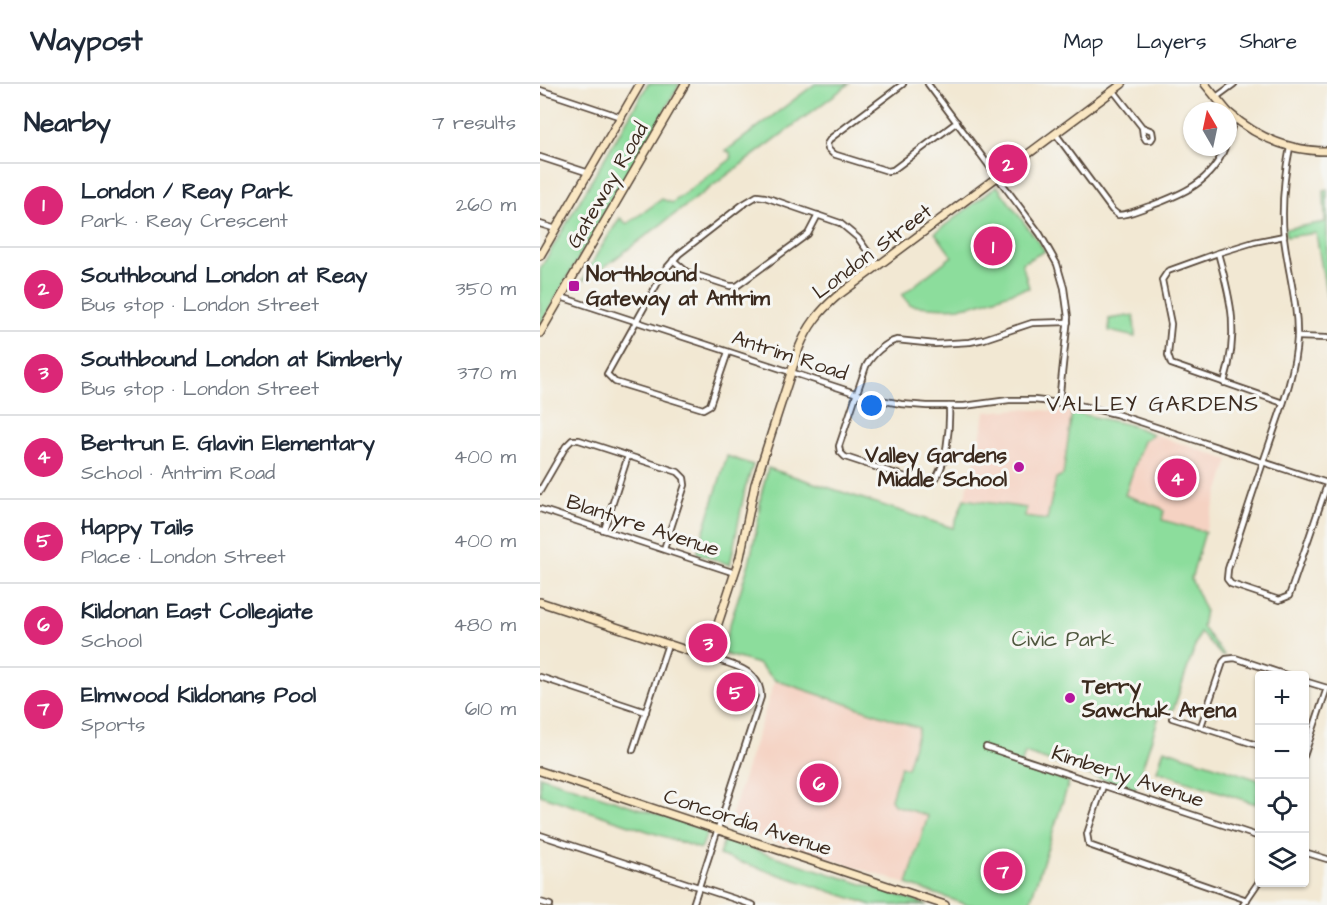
<!DOCTYPE html>
<html lang="en">
<head>
<meta charset="utf-8">
<style>
	:root { --surface:#fff; --page:#f2f2f3; --text:#1f2937; --muted:#747a83; --line:#e0e1e3; --accent:#db2777 }
	body { margin:0; font-family:"Architects Daughter",sans-serif; background:var(--page); color:var(--text) }
	.controls { position:absolute; right:18px; bottom:18px; display:grid; overflow:hidden; border-radius:6px; box-shadow:0 2px 4px #0004 }
	.controls button { width:54px; height:54px; display:grid; place-items:center; padding:0; border:0; border-bottom:2px solid var(--line); background:var(--surface); color:var(--text); font:30px sans-serif }
	.compass { position:absolute; left:643px; top:18px; width:54px; height:54px; border-radius:50%; background:var(--surface); box-shadow:0 2px 4px #0004; rotate:351deg }
	.you { position:absolute; left:332px; top:322px; width:21px; height:21px; margin:-15px; border:4px solid #fff; border-radius:50%; background:#1a73e8; box-shadow:0 0 0 9px #1a73e833 }
	.badge { display:grid; place-items:center; width:39px; height:39px; border-radius:50%; background:var(--accent); color:#fff; font-size:20px; font-weight:700 }
	.pin { position:absolute; translate:-50% -50%; border:3px solid #fff; box-shadow:0 2px 6px #0006 }
	.list { margin:0; padding:0; list-style:none }
	h2 { display:flex; justify-content:space-between; align-items:center; height:78px; margin:0; padding:0 24px; font-size:26px }
	h2 small { font-size:20px; font-weight:400; color:var(--muted) }
	.list li { display:grid; grid-template-columns:39px 1fr auto; gap:18px; align-items:center; box-sizing:border-box; height:84px; padding:0 24px; border-top:2px solid var(--line) }
	.list b { display:block; font-size:22px; white-space:nowrap }
	.list p { margin:0; font-size:20px; white-space:nowrap; color:var(--muted) }
	.list em { font-size:20px; font-style:normal; color:var(--muted) }
	.icon { flex:none; width:33px; height:33px; fill:none; stroke:currentColor; stroke-width:2; stroke-linecap:round; stroke-linejoin:round }
	.map { position:relative; flex:none; width:787px; height:821px; overflow:hidden }
	header { display:flex; align-items:center; gap:36px; box-sizing:border-box; height:84px; padding:0 30px; background:var(--surface); border-bottom:2px solid var(--line) }
	header strong { font-size:28px }
	nav { display:flex; gap:33px; margin-inline-start:auto; font-size:21px }
	main { display:flex }
	aside { flex:1; background:var(--surface) }
	.map>svg:first-child { display:block }
</style>
</head>
<body>
<header>
<strong>Waypost</strong>
<nav><a>Map</a><a>Layers</a><a>Share</a></nav>
</header>
<main>
<aside>
<h2>Nearby<small>7 results</small></h2>
<ul class="list">
<li><span class="badge">1</span><div><b>London / Reay Park</b><p>Park · Reay Crescent</p></div><em>260 m</em></li>
<li><span class="badge">2</span><div><b>Southbound London at Reay</b><p>Bus stop · London Street</p></div><em>350 m</em></li>
<li><span class="badge">3</span><div><b>Southbound London at Kimberly</b><p>Bus stop · London Street</p></div><em>370 m</em></li>
<li><span class="badge">4</span><div><b>Bertrun E. Glavin Elementary</b><p>School · Antrim Road</p></div><em>400 m</em></li>
<li><span class="badge">5</span><div><b>Happy Tails</b><p>Place · London Street</p></div><em>400 m</em></li>
<li><span class="badge">6</span><div><b>Kildonan East Collegiate</b><p>School</p></div><em>480 m</em></li>
<li><span class="badge">7</span><div><b>Elmwood Kildonans Pool</b><p>Sports</p></div><em>610 m</em></li>
</ul>
</aside>
<div class="map">
<svg width="787" height="821" viewBox="0 0 787 821">
	<rect width="100%" height="100%" fill="#f6f6f2"/>
	<filter id="ink" filterUnits="userSpaceOnUse"><feTurbulence type="fractalNoise" baseFrequency=".0167" numOctaves="2"/><feDisplacementMap in="SourceGraphic" scale="12" xChannelSelector="R" yChannelSelector="G"/><feConvolveMatrix kernelMatrix="1 2 1 2 8 2 1 2 1" color-interpolation-filters="sRGB"/></filter>
	<filter id="wash" filterUnits="userSpaceOnUse"><feTurbulence type="fractalNoise" baseFrequency=".008" numOctaves="4" result="noise"/><feDisplacementMap in="SourceGraphic" scale="24" xChannelSelector="R" yChannelSelector="G"/><feGaussianBlur stdDeviation="1.35" result="paint"/><feColorMatrix in="noise" values="0 0 0 0 0 0 0 0 0 0 0 0 0 0 0 0 0 1.4 0 .05"/><feComposite in="paint" operator="in"/></filter>
	<g filter="url(#wash)">
		<rect width="100%" height="100%" fill="#f2e8d3"/>
		<g fill="#f5d2c2">
			<polygon points="480,325 532,328 523,391 516,394 508,436 485,433 486,424 424,415 436,375 445,328"/>
			<polygon points="613,350 689,376 665,448 622,436 585,411 603,357"/>
			<polygon points="235,596 379,644 367,684 363,683 354,721 388,732 367,800 188,742"/>
		</g>
		<g fill="#8cdd9c" stroke="#64845d" stroke-width="1.5">
			<polygon points="108,0 140,0 0,241 0,185"/>
			<polygon points="275,0 309,0 48,195 43,196 57,170 80,134 87,140 122,115 132,119 191,75 190,68 186,67"/>
			<path d="M 457,102 L 505,167 L 482,179 L 489,204 C 472,207 457,214 440,219 C 418,226 393,224 370,221 L 362,211 L 412,172 L 395,149 Z"/>
			<polygon points="787,105 787,215 776,149 746,153 745,145 785,138 784,106"/>
			<polygon points="594,231 595,253 569,247 569,235"/>
			<polygon points="532,328 590,341 613,350 603,357 585,411 621,424 624,427 622,436 665,448 651,495 665,526 662,543 684,571 682,572 660,548 633,626 622,623 595,706 485,669 481,681 529,698 489,821 428,821 367,800 388,732 354,721 351,715 361,682 367,684 379,644 235,596 218,580 181,569 210,476 218,438 221,411 228,384 413,444 424,415 486,424 485,433 507,436 516,394 523,391"/>
			<polygon points="187,372 213,381 205,405 190,481 157,469"/>
			<polygon points="624,665 719,696 719,707 716,720 617,687"/>
			<polygon points="0,692 168,747 161,765 0,711"/>
			<polygon points="184,756 388,821 332,821 179,771"/>
		</g>
	</g>
	<g filter="url(#ink)">
		<g fill="none" stroke-linecap="round" stroke-linejoin="round">
			<g stroke="#564639" stroke-width="8">
				<g id="street">
					<polyline points="363,0 291,54 287,60 288,65 293,70 348,87 353,86 417,38"/>
					<polyline points="388,0 500,150 517,180 524,204 528,233 519,318"/>
					<polyline points="0,6 81,33"/>
					<polyline points="573,6 602,43 603,51 606,56 611,56 613,53 612,47 602,43"/>
					<polyline points="675,14 694,0"/>
					<path d="M 515,49 L 572,126 L 578,131 C 589,131 600,125 610,122 C 643,110 672,98 685,63"/>
					<polyline points="688,54 695,34"/>
					<path d="M 750,63 C 744,93 741,123 744,154 C 748,187 758,220 757,254 C 755,292 740,328 728,364 C 714,404 701,445 688,485 L 687,495 L 691,500 L 739,516 L 749,512 L 787,401"/>
					<polyline points="0,73 49,89"/>
					<polyline points="0,140 16,145"/>
					<path d="M 678,169 C 692,219 699,249 684,299"/>
					<polyline points="133,176 147,188 190,202 197,202 268,150 278,131"/>
					<polyline points="21,213 330,314 361,320 387,322 424,322 469,316 494,316 538,321 576,330 787,399"/>
					<polyline points="757,253 787,254"/>
					<polyline points="188,268 170,321 163,325 75,298 67,290 125,186 139,170 202,121 217,112 225,113 300,139 318,154 338,182"/>
					<polyline points="743,319 631,280 628,271 631,240 622,196 628,187 678,169 714,158 744,152"/>
					<path d="M 409,322 C 410,343 407,384 392,399 L 384,399 L 305,373 L 300,368 L 299,362 L 326,282 C 332,271 345,259 357,256 L 395,260 L 430,258 L 444,255 L 492,239 L 528,238"/>
					<polyline points="0,407 26,362 32,356 39,356 138,388 144,394 145,401 124,465"/>
					<polyline points="0,425 195,489"/>
					<polyline points="64,446 88,372"/>
					<polyline points="0,593 106,628"/>
					<polyline points="764,597 787,604"/>
					<polyline points="632,634 720,662"/>
					<polyline points="661,642 683,578 686,575 695,574 749,592"/>
					<polyline points="446,663 720,753"/>
					<polyline points="93,666 128,560"/>
					<polyline points="764,672 787,604"/>
					<polyline points="563,702 547,750 549,761 707,816"/>
					<polyline points="0,751 213,821"/>
					<polyline points="764,768 787,775"/>
					<polyline points="0,818 10,821"/>
					<path d="M 153,821 L 221,613 C 221,584 189,580 167,573"/>
					<polyline points="703,821 720,796"/>
				</g>
			</g>
			<g stroke="#564639" stroke-width="10">
				<g id="secondary">
					<polyline points="665,0 687,27"/>
					<path d="M 688,28 C 716,53 750,67 787,67"/>
					<polyline points="0,172 100,0"/>
					<polyline points="0,249 145,0"/>
					<path d="M 0,518 L 167,573 L 200,473 L 215,400 L 259,264 C 268,242 279,228 296,213 L 582,0"/>
					<polyline points="0,687 405,821"/>
				</g>
			</g>
			<use href="#street" stroke="#fff" stroke-width="4.5"/>
			<use href="#secondary" stroke="#fae7c3" stroke-width="7"/>
		</g>
	</g>
	<g fill="#b5179e" stroke="#f6f6f2" stroke-width="2">
		<rect x="28" y="196" width="12" height="12" rx="3"/>
		<circle cx="479" cy="383" r="6"/>
		<circle cx="530" cy="614" r="6"/>
	</g>
	<g text-anchor="middle" stroke-width="6" stroke-linejoin="round" paint-order="stroke">
		<g font-size="21" fill="#3b2a1e" stroke="#f6f6f2">
			<text transform="translate(67 101) rotate(-60)" y="7">Gateway Road</text>
			<text transform="translate(332 167) rotate(-37)" y="7">London Street</text>
			<text transform="translate(250 271) rotate(18)" y="7">Antrim Road</text>
			<text transform="translate(103 441) rotate(18)" y="7">Blantyre Avenue</text>
			<text transform="translate(588 692) rotate(18)" y="7">Kimberly Avenue</text>
			<text transform="translate(208 738) rotate(18)" y="7">Concordia Avenue</text>
		</g>
		<g font-size="21" font-weight="bold" fill="#3b2a1e" stroke="#f6f6f2" text-anchor="start">
			<text x="46" y="197">Northbound<tspan x="46" dy="24">Gateway at Antrim</tspan></text>
			<text x="467" y="378" text-anchor="end">Valley Gardens<tspan x="467" dy="24">Middle School</tspan></text>
			<text x="542" y="609">Terry<tspan x="542" dy="24">Sawchuk Arena</tspan></text>
		</g>
		<g font-size="21" fill="#4f573e" stroke="#f6f6f2">
			<text x="523" y="562">Civic Park</text>
		</g>
		<g font-size="22" letter-spacing="1.5" fill="#3b2a1e" stroke="#f6f6f2">
			<text x="613" y="327">VALLEY GARDENS</text>
		</g>
	</g>
</svg>
<div class="controls">
<button>+</button>
<button>−</button>
<button><svg class="icon" aria-label="locate" viewBox="0 0 24 24"><circle cx="12" cy="12" r="6"/><path d="M12 2v4M12 18v4M2 12h4M18 12h4"/></svg></button>
<button><svg class="icon" aria-label="layers" viewBox="0 0 24 24"><path d="M12 4l9 5-9 5-9-5zM3 14l9 5 9-5"/></svg></button>
</div>
<svg class="compass" viewBox="-18 -18 36 36"><path d="M0-13l5 13h-10z" fill="#e53935"/><path d="M0 13l5-13h-10z" fill="#747a83"/></svg>
<div class="you"></div>
<div class="pin badge" style="left:453px;top:162px">1</div>
<div class="pin badge" style="left:468px;top:80px">2</div>
<div class="pin badge" style="left:168px;top:559px">3</div>
<div class="pin badge" style="left:637px;top:394px">4</div>
<div class="pin badge" style="left:196px;top:608px">5</div>
<div class="pin badge" style="left:279px;top:699px">6</div>
<div class="pin badge" style="left:463px;top:787px">7</div>
</div>
</main>
</body>
</html>
